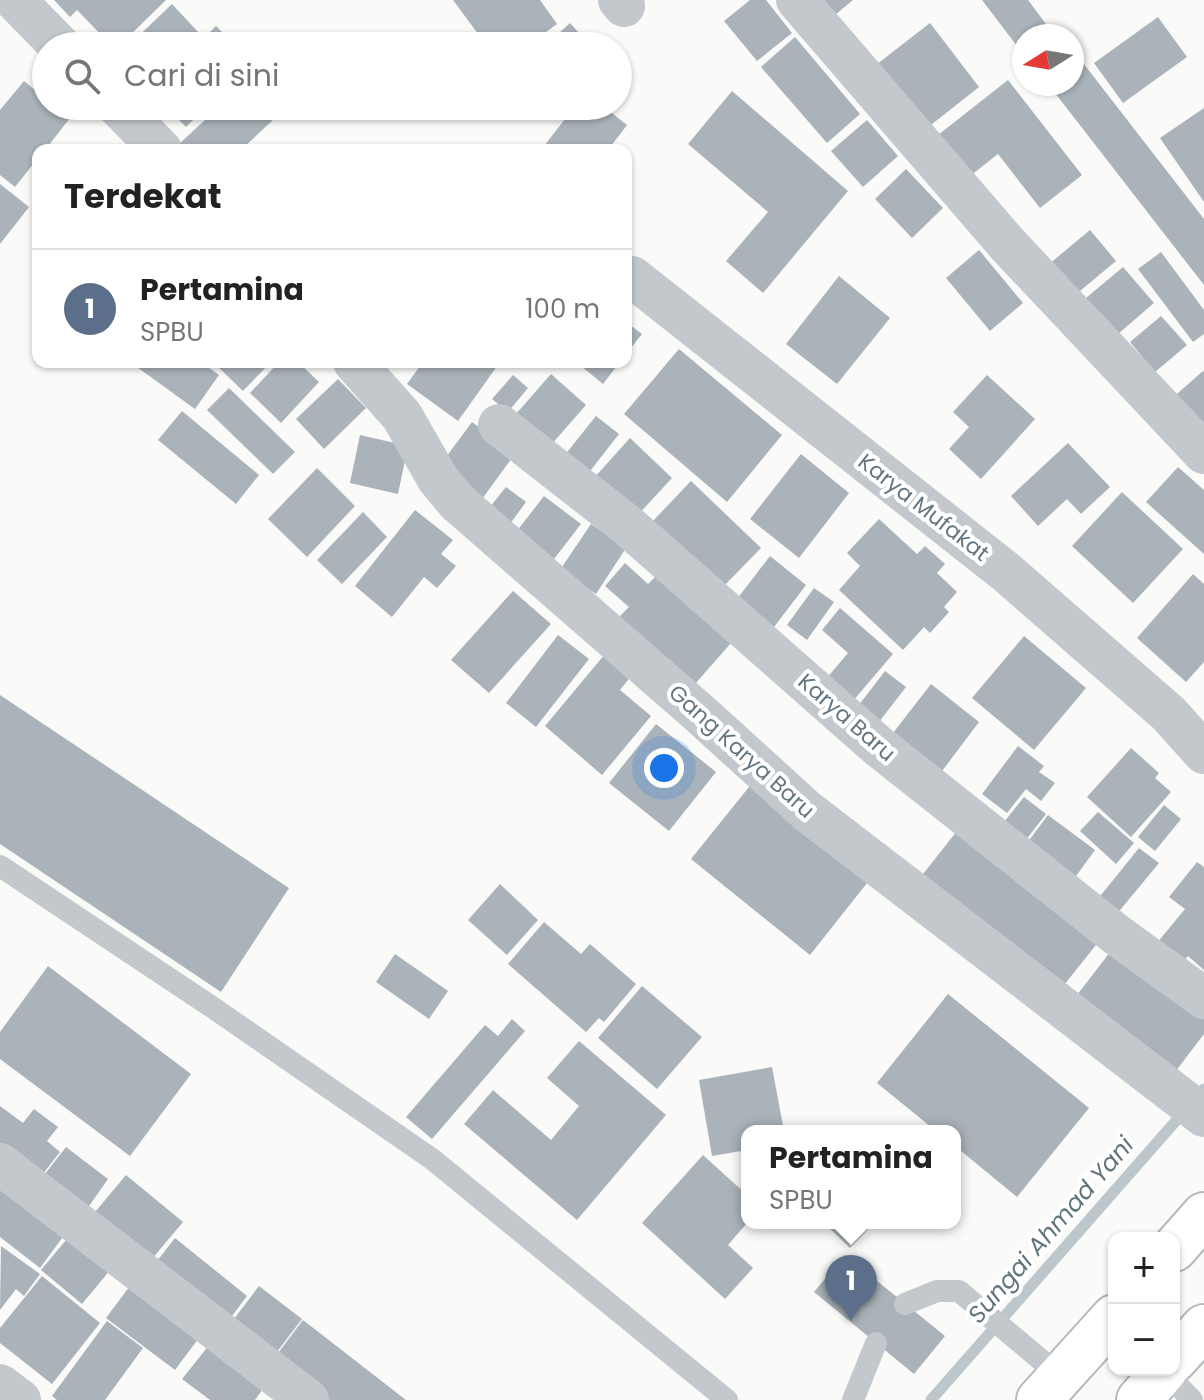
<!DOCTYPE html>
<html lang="id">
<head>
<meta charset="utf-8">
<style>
	:root { --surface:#fff; --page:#f6f6f6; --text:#222; --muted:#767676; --line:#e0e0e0; --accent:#1a73e8 }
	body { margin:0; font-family:Poppins,sans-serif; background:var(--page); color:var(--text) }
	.controls { position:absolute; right:24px; bottom:24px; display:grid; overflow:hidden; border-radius:16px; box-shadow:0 2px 6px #0004 }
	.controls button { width:72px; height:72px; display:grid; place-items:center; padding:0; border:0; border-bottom:2px solid var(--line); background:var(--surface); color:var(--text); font:40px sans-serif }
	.compass { position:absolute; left:1012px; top:24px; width:72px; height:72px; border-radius:50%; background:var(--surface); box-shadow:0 2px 6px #0004; rotate:259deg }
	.you { position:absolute; left:664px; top:768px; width:28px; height:28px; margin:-20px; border:6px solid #fff; border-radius:50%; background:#1a73e8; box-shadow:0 0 0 12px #1a73e833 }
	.badge { display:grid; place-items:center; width:52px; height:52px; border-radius:50%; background:var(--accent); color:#fff; font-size:26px; font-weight:700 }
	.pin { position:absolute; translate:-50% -66px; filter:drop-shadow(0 2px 4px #0008) }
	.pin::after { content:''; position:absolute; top:42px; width:28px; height:24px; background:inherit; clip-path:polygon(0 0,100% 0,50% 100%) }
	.popup { position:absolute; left:741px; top:1125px; width:220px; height:104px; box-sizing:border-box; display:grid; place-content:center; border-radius:16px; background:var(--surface); filter:drop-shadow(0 2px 6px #0005); font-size:26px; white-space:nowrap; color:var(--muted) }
	.popup b { font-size:30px; color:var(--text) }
	.popup::after { content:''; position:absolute; left:50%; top:100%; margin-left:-16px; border:16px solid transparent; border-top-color:var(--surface) }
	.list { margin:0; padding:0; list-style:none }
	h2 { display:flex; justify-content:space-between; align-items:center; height:104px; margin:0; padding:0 32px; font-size:34px }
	h2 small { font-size:26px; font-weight:400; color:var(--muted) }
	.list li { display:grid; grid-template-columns:52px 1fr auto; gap:24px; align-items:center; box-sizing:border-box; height:120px; padding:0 32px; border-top:2px solid var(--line) }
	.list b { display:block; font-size:30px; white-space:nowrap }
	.list p { margin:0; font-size:26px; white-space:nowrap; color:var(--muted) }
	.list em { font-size:26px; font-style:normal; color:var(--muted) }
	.icon { flex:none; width:44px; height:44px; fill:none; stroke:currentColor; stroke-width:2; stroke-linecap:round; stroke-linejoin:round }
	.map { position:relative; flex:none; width:1204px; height:1400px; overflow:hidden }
	.search { position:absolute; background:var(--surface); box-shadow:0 2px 6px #0004; left:32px; top:32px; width:600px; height:88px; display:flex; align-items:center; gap:20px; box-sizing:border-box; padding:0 28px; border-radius:44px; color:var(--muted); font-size:30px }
	.panel { position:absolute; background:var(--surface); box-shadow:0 2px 6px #0004; left:32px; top:144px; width:600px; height:224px; border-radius:16px }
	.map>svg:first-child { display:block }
</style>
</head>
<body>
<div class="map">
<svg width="1204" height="1400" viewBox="0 0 1204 1400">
	<rect width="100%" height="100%" fill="#fafaf8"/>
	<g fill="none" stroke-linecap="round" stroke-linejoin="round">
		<polyline stroke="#bbc7cb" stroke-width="11" points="931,1400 1204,1089"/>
	</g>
	<g fill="#aab3b9">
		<polygon points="54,0 166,0 119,46 112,46 77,10 70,17"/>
		<polygon points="453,0 540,0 557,24 527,46 487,46"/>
		<polygon points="750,0 766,0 792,33 757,61 724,21"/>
		<polygon points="815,0 853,0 830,19"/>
		<polygon points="982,0 1028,0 1055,36 1024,36 1024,55"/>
		<polygon points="172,4 199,33 185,46 128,46"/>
		<polygon points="1158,17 1187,57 1123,103 1094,63"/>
		<polygon points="570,23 591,46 545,46"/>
		<polygon points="930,23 979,87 922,132 872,68"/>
		<polygon points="216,26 236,46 196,46"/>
		<polygon points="795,37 860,114 827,143 761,67"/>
		<polygon points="1080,59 1204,219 1204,285 1048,84 1072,84 1072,66"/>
		<polygon points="1008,80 1082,175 1040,208 998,154 965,180 933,139"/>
		<polygon points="24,81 46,99 46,106 55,106 70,118 45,150 38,150 38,158 15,187 0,175 0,110"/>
		<polygon points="732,91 848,191 763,293 726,261 768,212 688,144"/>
		<polygon points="165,106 207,106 186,127"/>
		<polygon points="220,106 262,106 274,119 241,150 182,150 178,145"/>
		<polygon points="575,106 603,106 627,125 608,150 541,150"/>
		<polygon points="1204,108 1204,202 1160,138"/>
		<polygon points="867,120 898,156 863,187 831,151"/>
		<polygon points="906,169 943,208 912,238 875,199"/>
		<polygon points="0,184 29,207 0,244"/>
		<polygon points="1090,230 1116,261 1074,296 1048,265"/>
		<polygon points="979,250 1023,303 990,331 946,278"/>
		<polygon points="1161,252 1204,310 1204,334 1193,342 1138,269"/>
		<polygon points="1123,267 1154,303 1111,340 1080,303"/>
		<polygon points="839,276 890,318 837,384 786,344"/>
		<polygon points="1161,316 1187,345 1155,372 1130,342"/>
		<polygon points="626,322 642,334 626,354"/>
		<polygon points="679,349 782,435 727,502 624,414"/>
		<polygon points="130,362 201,362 219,375 195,409"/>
		<polygon points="213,362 271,362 243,391"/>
		<polygon points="279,362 298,362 319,382 281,423 250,393"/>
		<polygon points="423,362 500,362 458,421 407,384"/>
		<polygon points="576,362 620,362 603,384"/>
		<polygon points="1203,371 1204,372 1204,439 1170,400"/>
		<polygon points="551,374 586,405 551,445 516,414"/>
		<polygon points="513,375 528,388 508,412 492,399"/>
		<polygon points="987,375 1035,419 981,479 949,449 969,427 953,412"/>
		<polygon points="338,379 366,408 324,449 296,419"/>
		<polygon points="229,388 295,452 273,474 207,410"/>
		<polygon points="182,411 259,475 236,504 158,440"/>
		<polygon points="596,416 619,434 587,475 564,456"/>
		<polygon points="472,422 515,454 482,499 438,468"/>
		<polygon points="360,435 408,446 398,494 350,483"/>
		<polygon points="630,438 672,478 636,517 594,478"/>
		<polygon points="1068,443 1110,487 1081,514 1067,499 1038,526 1011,496"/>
		<polygon points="801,454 849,493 799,558 750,519"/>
		<polygon points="1178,467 1204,490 1204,554 1146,502"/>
		<polygon points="317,468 355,506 307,557 268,519"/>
		<polygon points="691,481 761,548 721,589 651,523"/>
		<polygon points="506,487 526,502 510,524 489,508"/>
		<polygon points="1122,492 1183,549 1133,603 1072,546"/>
		<polygon points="544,496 581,524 554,559 517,531"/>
		<polygon points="415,510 453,540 441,554 456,566 437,588 424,577 392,617 355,586"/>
		<polygon points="363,512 387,537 342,584 317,560"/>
		<polygon points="879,519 917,554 925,546 945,564 937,573 957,592 944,607 949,612 930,633 924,627 903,650 839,590 860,566 847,553"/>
		<polygon points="591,524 626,548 596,594 560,570"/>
		<polygon points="770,556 806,585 771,631 734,603"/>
		<polygon points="625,563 648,584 657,575 732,642 694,685 618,618 629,607 605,586"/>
		<polygon points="1193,574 1204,584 1204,662 1186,682 1137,638"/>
		<polygon points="814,588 834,602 807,640 787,625"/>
		<polygon points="513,591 551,624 489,693 451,660"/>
		<polygon points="840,608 893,654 852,702 826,679 848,653 822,630"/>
		<polygon points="558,635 589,659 536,727 506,703"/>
		<polygon points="1024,636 1086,688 1034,750 972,698"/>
		<polygon points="610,648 636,670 620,690 651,716 602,775 545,726"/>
		<polygon points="885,671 906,687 875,727 855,710"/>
		<polygon points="931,684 979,722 942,771 893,733"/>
		<polygon points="0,695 289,888 221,992 0,844"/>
		<polygon points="656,724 716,772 669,831 609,783"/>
		<polygon points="1018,746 1044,766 1039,772 1055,783 1041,801 1026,789 1007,813 982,794"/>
		<polygon points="1131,748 1159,773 1155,778 1171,792 1131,837 1087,797"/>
		<polygon points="753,782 871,878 810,955 691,859"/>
		<polygon points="1024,797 1046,814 1022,845 1000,827"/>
		<polygon points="1164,805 1181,819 1155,851 1138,837"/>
		<polygon points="1098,812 1134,843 1116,864 1080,831"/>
		<polygon points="1048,815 1095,850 1071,883 1024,847"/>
		<polygon points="964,822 1104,935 1056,995 916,883"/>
		<polygon points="1139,848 1159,863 1116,915 1097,900"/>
		<polygon points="1197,862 1204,867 1204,970 1188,956 1181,964 1157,943 1185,909 1169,897"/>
		<polygon points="500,884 538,920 507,955 468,920"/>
		<polygon points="544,922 581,954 590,944 636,984 604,1022 599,1018 586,1032 508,964"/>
		<polygon points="1117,943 1204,1011 1204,1034 1172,1076 1074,999"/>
		<polygon points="395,954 448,991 429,1019 376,982"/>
		<polygon points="48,966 191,1074 130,1156 0,1059 0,1032"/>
		<polygon points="642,986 702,1037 657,1089 598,1038"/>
		<polygon points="948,994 1089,1108 1017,1197 955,1146 955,1131 936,1131 877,1083"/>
		<polygon points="512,1019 525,1031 432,1139 406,1117 485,1025 498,1036"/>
		<polygon points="579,1041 666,1115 577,1220 464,1124 493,1090 551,1140 579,1106 547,1078"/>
		<polygon points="772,1067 784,1131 747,1131 747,1150 712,1156 699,1080"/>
		<polygon points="0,1106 23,1123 34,1109 58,1127 47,1141 60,1152 38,1180 0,1151"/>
		<polygon points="66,1147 108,1179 82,1216 38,1183"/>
		<polygon points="703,1155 747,1195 747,1223 728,1245 753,1268 725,1299 642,1223"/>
		<polygon points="126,1175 183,1222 146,1266 90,1218"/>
		<polygon points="0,1179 68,1230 40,1268 0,1237"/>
		<polygon points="824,1223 874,1223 850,1248"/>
		<polygon points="71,1234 111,1269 82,1304 41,1270"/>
		<polygon points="175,1238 247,1296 223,1328 150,1270"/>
		<polygon points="1,1246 40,1274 24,1296 16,1289 0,1310"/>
		<polygon points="845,1255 945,1336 914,1374 814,1292"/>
		<polygon points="42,1276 100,1323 52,1384 0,1343 0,1328"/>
		<polygon points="135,1279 204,1331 175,1370 106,1318"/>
		<polygon points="259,1286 302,1319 270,1361 227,1328"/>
		<polygon points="303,1320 406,1400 315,1400 269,1365"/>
		<polygon points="107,1321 143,1348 105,1400 57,1400 52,1396"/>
		<polygon points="210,1344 265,1386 255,1400 210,1400 182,1379"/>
	</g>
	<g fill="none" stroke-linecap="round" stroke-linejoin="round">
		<g stroke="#b4b9bd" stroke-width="48">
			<g id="highway">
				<polyline points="1174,1249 1204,1215"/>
				<polyline points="1174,1360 1204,1327"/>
				<polyline points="1039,1400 1114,1317"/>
				<polyline points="1139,1400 1165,1370"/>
			</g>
		</g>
		<g stroke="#c3c8cc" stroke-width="22">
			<polyline points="0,866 209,1005 432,1159 727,1400"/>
			<polyline points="905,1304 937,1291 959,1291 1060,1376"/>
			<polyline points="1164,1371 1192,1400"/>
			<polyline points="853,1400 876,1343"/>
		</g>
		<g stroke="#c3c8cc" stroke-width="42">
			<polyline points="15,0 60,46"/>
			<polyline points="619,0 624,6"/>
			<polyline points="797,0 1008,245 1204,453"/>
			<polyline points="118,106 161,150"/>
			<polyline points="632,277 1006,572 1169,714 1204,753"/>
			<polyline points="354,362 402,416 438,479 457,502 698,712 807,811 1204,1116"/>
			<polyline points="499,425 627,525 878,746 1117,935 1204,998"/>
			<polyline points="0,1164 308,1400"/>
			<polyline points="0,1385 20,1400"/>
		</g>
		<use href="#highway" stroke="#fff" stroke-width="44"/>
	</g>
	<g text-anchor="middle" stroke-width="8" stroke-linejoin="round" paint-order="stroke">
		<g font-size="22" fill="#657683" stroke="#fff">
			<text transform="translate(924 507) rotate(38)" y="8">Karya Mufakat</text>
			<text transform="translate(847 717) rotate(41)" y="8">Karya Baru</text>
			<text transform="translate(742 751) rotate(42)" y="8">Gang Karya Baru</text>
		</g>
		<g font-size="24" font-style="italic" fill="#60757c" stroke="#fff">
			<text transform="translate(1051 1230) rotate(-49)" y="8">Sungai Ahmad Yani</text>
		</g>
	</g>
</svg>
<div class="controls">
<button>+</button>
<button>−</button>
</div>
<svg class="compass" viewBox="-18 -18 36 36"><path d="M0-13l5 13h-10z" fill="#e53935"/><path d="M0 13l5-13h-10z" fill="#767676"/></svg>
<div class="you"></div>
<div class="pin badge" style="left:851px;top:1321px;background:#5c6f8a">1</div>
<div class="popup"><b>Pertamina</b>SPBU</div>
<div class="search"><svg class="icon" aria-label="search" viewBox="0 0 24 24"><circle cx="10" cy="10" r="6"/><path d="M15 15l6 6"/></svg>Cari di sini</div>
<section class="panel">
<h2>Terdekat<small></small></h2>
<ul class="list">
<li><span class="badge" style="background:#5c6f8a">1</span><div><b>Pertamina</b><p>SPBU</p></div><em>100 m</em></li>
</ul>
</section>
</div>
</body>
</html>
